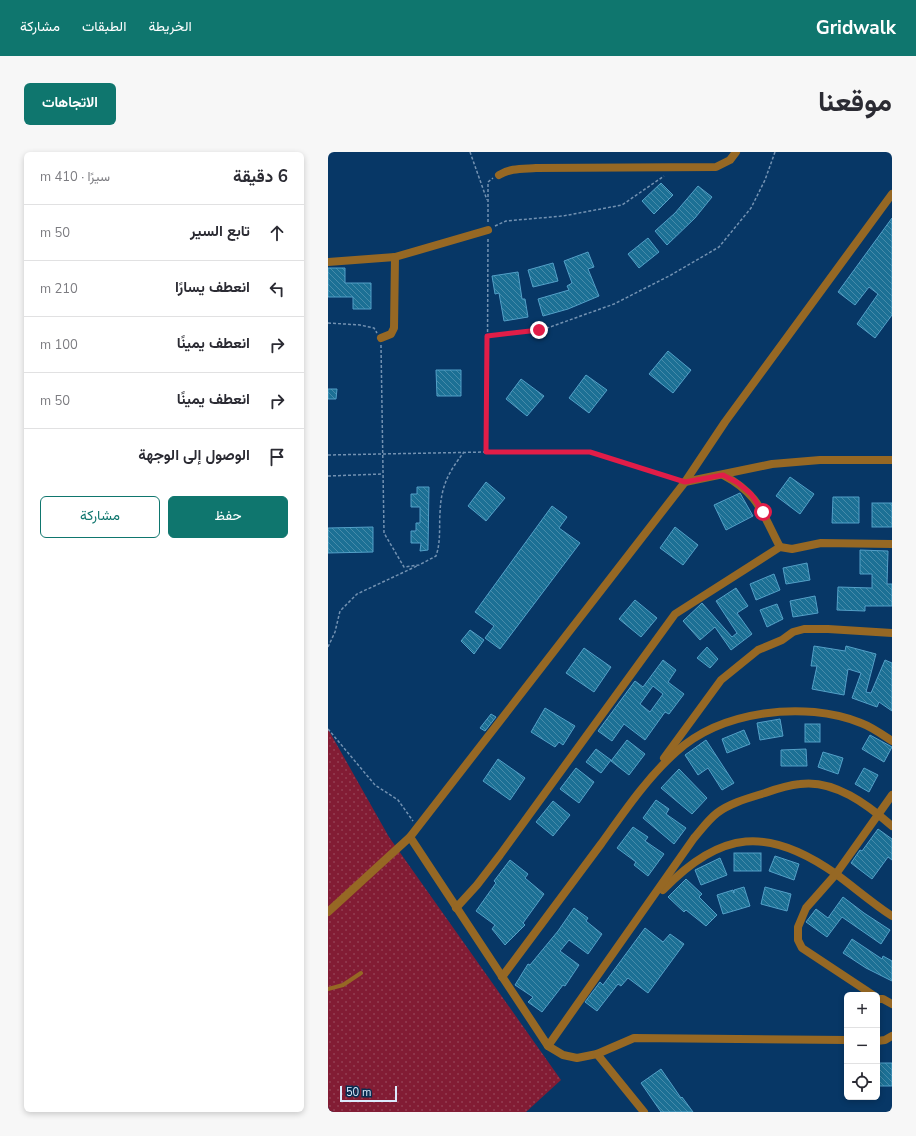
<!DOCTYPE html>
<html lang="ar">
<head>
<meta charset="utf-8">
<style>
	:root { --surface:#fff; --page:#f7f7f7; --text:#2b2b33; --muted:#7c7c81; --line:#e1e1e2; --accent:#0f766e }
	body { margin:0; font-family:"Nunito Sans",Vazirmatn,sans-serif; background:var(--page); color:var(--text); direction:rtl }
	.controls { position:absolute; right:12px; bottom:12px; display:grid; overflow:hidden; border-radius:6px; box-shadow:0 2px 6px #0003 }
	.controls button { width:36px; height:36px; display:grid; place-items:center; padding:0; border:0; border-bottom:1px solid var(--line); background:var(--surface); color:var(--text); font:20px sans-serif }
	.scale { position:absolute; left:12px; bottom:10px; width:57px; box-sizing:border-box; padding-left:4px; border:2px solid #dbeafc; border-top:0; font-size:11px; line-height:14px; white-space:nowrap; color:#dbeafc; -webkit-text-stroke:3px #0a2d51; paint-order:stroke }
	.stop { position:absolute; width:12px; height:12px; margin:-9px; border:3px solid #e11d48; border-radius:50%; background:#fff }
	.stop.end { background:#e11d48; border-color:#fff; box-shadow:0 1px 4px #0008 }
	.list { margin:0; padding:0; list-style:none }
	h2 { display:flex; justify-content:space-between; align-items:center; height:52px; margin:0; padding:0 16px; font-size:17px }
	h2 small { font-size:13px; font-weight:400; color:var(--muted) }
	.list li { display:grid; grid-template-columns:26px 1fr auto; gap:12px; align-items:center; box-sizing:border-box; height:56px; padding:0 16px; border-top:1px solid var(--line) }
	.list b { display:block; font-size:15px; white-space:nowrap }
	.list em { font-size:13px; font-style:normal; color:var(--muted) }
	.actions { display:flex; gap:8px; padding:12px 16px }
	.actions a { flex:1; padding:9px 0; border:1px solid var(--accent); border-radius:6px; text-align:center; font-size:14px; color:var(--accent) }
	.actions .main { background:var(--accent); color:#fff }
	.icon { flex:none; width:22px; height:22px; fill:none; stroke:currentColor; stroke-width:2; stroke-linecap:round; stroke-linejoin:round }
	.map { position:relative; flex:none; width:564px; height:960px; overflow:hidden; direction:ltr; border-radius:6px }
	header { display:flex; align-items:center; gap:24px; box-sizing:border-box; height:56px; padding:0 20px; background:var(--accent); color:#fff }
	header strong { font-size:19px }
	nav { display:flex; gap:22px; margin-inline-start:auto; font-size:14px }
	.intro { display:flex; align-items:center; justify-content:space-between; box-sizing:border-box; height:96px; padding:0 24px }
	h1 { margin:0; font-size:28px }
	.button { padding:10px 18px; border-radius:6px; background:var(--accent); color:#fff; font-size:14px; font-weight:700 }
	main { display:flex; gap:24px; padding:0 24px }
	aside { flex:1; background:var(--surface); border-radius:6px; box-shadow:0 2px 6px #0003 }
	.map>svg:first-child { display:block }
</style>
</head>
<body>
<header>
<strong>Gridwalk</strong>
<nav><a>الخريطة</a><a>الطبقات</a><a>مشاركة</a></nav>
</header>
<div class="intro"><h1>موقعنا</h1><a class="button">الاتجاهات</a></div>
<main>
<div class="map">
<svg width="564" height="960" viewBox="0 0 564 960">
	<defs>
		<pattern id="green-dots" width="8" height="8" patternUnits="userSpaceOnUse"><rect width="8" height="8" fill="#821c34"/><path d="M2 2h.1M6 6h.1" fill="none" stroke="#933d52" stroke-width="1.8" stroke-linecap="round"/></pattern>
		<pattern id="building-back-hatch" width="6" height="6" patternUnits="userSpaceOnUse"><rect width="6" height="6" fill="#1c7095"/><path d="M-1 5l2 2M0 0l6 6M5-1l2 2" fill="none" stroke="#478baa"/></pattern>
	</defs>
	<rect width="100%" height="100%" fill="#073766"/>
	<polygon fill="url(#green-dots)" points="0,577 61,685 233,928 198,960 0,960"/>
	<g fill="url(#building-back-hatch)" stroke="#53a0c8" fill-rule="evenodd">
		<polygon points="333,31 345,43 326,62 314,49"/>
		<polygon points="370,34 384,45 367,66 339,93 327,79 347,61"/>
		<polygon points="564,66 564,163 547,186 529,172 550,142 541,135 527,153 510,140"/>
		<polygon points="320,86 331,100 311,116 300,102"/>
		<polygon points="260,100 266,115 260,117 271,144 240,157 215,164 210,147 241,138 239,134 244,131 236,109"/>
		<polygon points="225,111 230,129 205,135 200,118"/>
		<polygon points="0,116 17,116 17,131 43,131 43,157 25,157 25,145 0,145"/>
		<polygon points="190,120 194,147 197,147 200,165 176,169 171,141 167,142 164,124"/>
		<polygon points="340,199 363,218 345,241 321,222"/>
		<polygon points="108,218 133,218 133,244 109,244"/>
		<polygon points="258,223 279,238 261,261 241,246"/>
		<polygon points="193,227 216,244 199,264 178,247"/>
		<polygon points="0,237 9,237 8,247 0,247"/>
		<polygon points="462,325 486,342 472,362 448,344"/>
		<polygon points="158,330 177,346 158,369 140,354"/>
		<polygon points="89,335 101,335 100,398 92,399 93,391 83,391 83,379 88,379 88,371 92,371 92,355 83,355 83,342 89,342"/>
		<polygon points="412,341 425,364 398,378 386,353"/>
		<polygon points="505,345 531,345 531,371 504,371"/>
		<rect x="544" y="351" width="20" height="24"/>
		<polygon points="224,354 239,365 231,376 252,391 172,497 157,486 166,474 147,460"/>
		<polygon points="45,375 45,400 0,401 0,376"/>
		<polygon points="347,375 370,393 355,413 332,396"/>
		<polygon points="532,398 560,399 559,432 564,432 564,454 537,454 537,459 509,458 510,435 544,436 544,422 532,422"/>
		<polygon points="479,411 482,428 458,432 455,416"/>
		<polygon points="446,422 452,438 428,448 422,432"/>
		<polygon points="408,436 420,454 409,461 424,482 403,498 387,475 372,488 355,469 374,451 404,485 409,481 388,449"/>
		<polygon points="487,444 490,461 465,465 462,449"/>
		<polygon points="307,448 329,466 313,485 291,467"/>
		<polygon points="449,452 455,467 439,475 432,458"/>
		<polygon points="142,478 156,488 146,502 133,489"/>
		<polygon points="486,494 517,499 518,494 548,502 538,540 543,541 557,508 564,511 564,559 551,550 549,555 524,546 533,521 520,517 516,543 484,537 489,514 483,514"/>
		<polygon points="379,495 390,507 382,516 369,506"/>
		<polygon points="256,496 283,515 266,540 238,521"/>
		<path d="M 335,508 L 348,518 L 340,530 L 356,542 L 341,562 L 337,560 L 317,588 L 296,572 L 284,589 L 270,579 L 307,529 L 315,535 ZM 325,534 L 335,542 L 322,560 L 312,552 Z"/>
		<polygon points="217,556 247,574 235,593 231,590 227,595 203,580"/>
		<polygon points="163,562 168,565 157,579 152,576"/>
		<polygon points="452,567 455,584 432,588 429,571"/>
		<rect x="477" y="572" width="15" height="18"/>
		<polygon points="416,578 422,592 399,601 394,587"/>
		<polygon points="542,583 564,595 556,610 534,597"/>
		<polygon points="299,588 317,602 301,623 283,609"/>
		<polygon points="378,588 406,631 394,638 380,616 370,623 357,603"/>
		<polygon points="268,597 283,608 273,621 258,610"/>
		<polygon points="478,597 479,614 453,614 453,598"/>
		<polygon points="495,600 515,606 510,622 490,615"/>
		<polygon points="170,607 197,626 182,648 155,629"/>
		<polygon points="248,616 266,630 251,651 232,637"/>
		<polygon points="536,616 550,623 541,640 527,632"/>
		<polygon points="351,617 379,646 364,662 333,636"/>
		<polygon points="328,648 341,657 338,662 358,676 346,692 315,666"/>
		<polygon points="225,649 242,663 225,684 208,670"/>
		<polygon points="305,675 320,685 317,689 336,702 320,724 306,713 308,710 289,696"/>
		<polygon points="550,677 564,687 564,708 560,705 544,727 523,711 532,698 534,699"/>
		<rect x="406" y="701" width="27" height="18"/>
		<polygon points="447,704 471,712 466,728 441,719"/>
		<polygon points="392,706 399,723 373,733 367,718"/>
		<polygon points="182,708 200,722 197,726 216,742 195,771 197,773 177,793 164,777 167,773 148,759 168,731 166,729"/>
		<polygon points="358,727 374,742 371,745 389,763 378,774 358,758 356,760 340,745"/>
		<polygon points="416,735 422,754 395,762 389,743 405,738 406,741 406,738"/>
		<polygon points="437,735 463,742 459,759 433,752"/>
		<polygon points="515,745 536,761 562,778 553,792 514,765 499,785 478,770 488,757 500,766"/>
		<polygon points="246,756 260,766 258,769 274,782 260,802 241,788 232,799 251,813 237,834 235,833 214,860 200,850 205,845 187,833 200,812 202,813 230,779"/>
		<polygon points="317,776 335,790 342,782 356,792 320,841 300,826 293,834 290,832 269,859 257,850 272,830 275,833"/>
		<polygon points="524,787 554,807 555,804 564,809 564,829 538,816 515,801"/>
		<rect x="549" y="911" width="15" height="23"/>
		<polygon points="333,917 353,946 354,945 365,960 333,960 313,931"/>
	</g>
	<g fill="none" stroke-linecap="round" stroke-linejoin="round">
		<g stroke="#7392b2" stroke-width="1.5" stroke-dasharray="3 2" stroke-linecap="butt">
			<polyline points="142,0 159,48"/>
			<polyline points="160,70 160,30 165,26"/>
			<polyline points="167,74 178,69 235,64 294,53 336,24"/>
			<polyline points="0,171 32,173 46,176 49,181"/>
			<polyline points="159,184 211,179 286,152 343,123 391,95 423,56 437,28 447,0"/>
			<path d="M 53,193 L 56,381 L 76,415 L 91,413 L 108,404 C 113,389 111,376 112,361 C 113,334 120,321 136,300"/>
			<polyline points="159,300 160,85"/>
			<polyline points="0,303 159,300 262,299 350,328"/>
			<polyline points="0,324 55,322"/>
			<polyline points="0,495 7,480 12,459 29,442 89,414"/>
			<polyline points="0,577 47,633 70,648 85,669"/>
		</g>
		<polyline stroke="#966824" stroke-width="4" points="0,837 15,833 33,821"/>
		<g stroke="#966824" stroke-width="8">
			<path d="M 171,23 C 182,16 195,17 208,16 L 388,15 L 402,8 L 408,0"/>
			<polyline points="0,110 67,105 160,78"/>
			<polyline points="53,186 63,182 66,176 67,105"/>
			<path d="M 395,323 C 431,342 434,361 452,395"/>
			<polyline points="357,330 444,312 492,308 564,308"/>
			<polyline points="336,606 393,528 430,498 454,488 465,480 476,477 500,477 564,481"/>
			<polyline points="82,685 220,894 235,903 249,906 269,902 306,886 519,888"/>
			<path d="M 335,738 C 393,678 440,674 508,722 C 527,736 544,751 564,764"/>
			<polyline points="128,756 149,733 172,703 347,462 452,395 464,397 493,391 564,392"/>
			<polyline points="0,760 82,685 357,330 397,270 564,42"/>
			<path d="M 174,825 C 207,781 240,736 273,692 C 296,660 318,627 348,600 C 393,559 476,548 533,571 C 544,575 555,583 564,589"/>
			<polyline points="545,843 474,796 470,788 470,775 478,756 508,722 564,643"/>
			<polyline points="549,847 555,847 564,852"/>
			<polyline points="549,889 557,888 564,884"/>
			<path d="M 220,894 L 366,686 C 373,678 380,668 389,661 C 402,651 421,646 437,641 C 448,637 460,633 472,632 C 506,627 540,653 564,674"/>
			<polyline points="269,902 316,960"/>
		</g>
	</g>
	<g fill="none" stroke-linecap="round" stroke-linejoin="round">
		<polyline stroke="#e11d48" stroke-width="5" points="211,178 159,184 158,300 262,300 357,330 395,323 410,331 423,342 435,360"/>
	</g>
</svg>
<div class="controls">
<button>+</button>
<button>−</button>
<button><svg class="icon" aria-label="locate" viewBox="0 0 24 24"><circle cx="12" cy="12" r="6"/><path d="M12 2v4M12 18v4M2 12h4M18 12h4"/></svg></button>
</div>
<div class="scale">50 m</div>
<div class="stop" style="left:435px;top:360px"></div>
<div class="stop end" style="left:211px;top:178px"></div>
</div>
<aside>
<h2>6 دقيقة<small>سيرًا · 410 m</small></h2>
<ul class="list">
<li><svg class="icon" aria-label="ahead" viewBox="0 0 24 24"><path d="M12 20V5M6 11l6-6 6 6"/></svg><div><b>تابع السير</b></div><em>50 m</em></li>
<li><svg class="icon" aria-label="left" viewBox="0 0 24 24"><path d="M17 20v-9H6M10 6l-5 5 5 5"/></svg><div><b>انعطف يسارًا</b></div><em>210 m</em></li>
<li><svg class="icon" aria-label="right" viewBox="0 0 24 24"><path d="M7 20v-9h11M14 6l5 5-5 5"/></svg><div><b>انعطف يمينًا</b></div><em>100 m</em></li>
<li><svg class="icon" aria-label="right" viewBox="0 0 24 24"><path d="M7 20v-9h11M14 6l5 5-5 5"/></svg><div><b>انعطف يمينًا</b></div><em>50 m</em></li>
<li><svg class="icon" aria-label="arrive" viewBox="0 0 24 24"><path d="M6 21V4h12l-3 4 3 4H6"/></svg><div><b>الوصول إلى الوجهة</b></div></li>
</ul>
<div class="actions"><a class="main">حفظ</a><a>مشاركة</a></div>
</aside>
</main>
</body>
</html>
